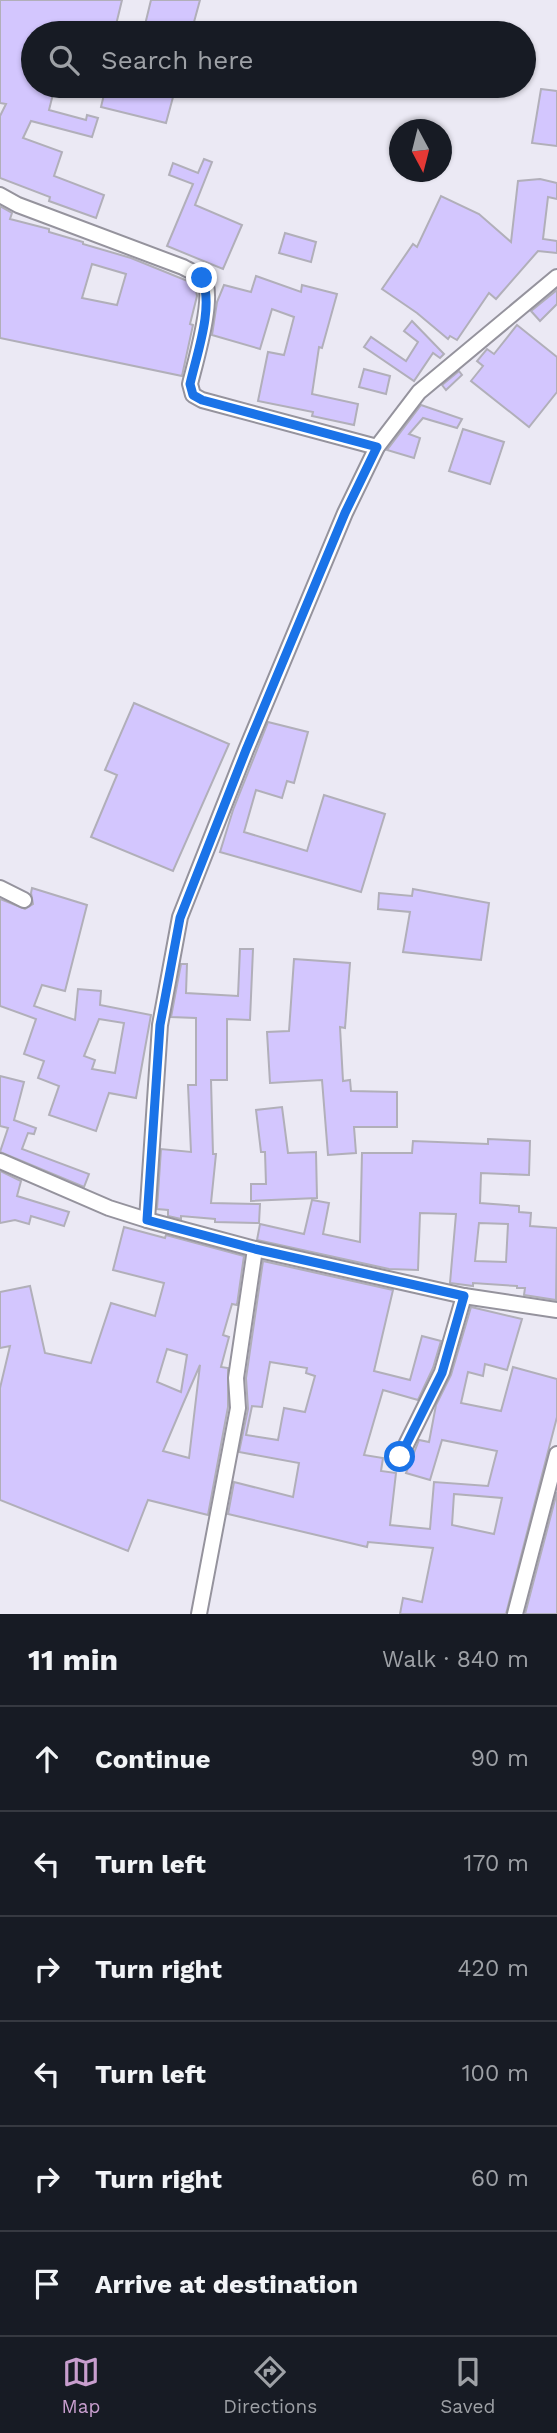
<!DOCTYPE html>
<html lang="en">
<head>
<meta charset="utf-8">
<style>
	:root { --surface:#171b24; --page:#242831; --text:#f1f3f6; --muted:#9ea1a6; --line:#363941; --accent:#c89ece }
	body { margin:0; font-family:"Work Sans",sans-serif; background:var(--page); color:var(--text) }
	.compass { position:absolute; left:389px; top:119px; width:63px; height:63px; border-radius:50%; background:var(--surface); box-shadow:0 2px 5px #0004; rotate:173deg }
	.stop { position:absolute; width:21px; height:21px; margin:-16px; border:5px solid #1a73e8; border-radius:50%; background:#fff }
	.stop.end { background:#1a73e8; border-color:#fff; box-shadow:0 2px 7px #0008 }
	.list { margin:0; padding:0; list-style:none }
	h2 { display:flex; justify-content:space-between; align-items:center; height:91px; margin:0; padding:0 28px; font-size:30px }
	h2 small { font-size:23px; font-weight:400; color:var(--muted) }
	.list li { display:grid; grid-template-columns:46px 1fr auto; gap:21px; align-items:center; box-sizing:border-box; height:105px; padding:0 28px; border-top:2px solid var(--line) }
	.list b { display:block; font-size:26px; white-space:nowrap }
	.list em { font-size:23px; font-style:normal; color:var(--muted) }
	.icon { flex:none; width:38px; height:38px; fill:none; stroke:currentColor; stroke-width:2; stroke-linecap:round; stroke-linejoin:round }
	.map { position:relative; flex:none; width:557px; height:1614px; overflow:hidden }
	.search { position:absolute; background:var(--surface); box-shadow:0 2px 5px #0004; left:21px; right:21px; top:21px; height:77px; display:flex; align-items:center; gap:18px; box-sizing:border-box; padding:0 24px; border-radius:38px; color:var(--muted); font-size:26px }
	.sheet { height:721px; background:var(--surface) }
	nav { display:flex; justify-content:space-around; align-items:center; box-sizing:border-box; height:98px; border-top:2px solid var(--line); background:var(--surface); font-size:19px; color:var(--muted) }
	nav a { display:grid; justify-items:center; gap:4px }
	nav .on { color:var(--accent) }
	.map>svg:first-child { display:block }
</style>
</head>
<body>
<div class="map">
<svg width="557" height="1614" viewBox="0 0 557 1614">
	<rect width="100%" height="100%" fill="#ebe9f4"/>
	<g fill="#d3c6fe" stroke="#b1afb9" stroke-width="2" fill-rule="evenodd">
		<polygon points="0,0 122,0 114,33 83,27 82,33 33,33 33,86 55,86 49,110 86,120 87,115 98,118 92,137 31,121 23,138 62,152 54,176 104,195 96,218 49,201 50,197 0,178 0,116 6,104 0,103"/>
		<polygon points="151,0 200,0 191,33 143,33"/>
		<polygon points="106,86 176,86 166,123 101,107"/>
		<polygon points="541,89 557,91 557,146 532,143"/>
		<polygon points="204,159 212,162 195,205 242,225 223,269 167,246 193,184 169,175 173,163 198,173"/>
		<polygon points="540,179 557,183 557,199 548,197 543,239 557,241 557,253 538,251 496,299 489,293 457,340 450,336 448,339 417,313 382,289 413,244 417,247 441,196 479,214 511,242 518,181"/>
		<path d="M 0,206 L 12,213 L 10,219 L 49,229 L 49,232 L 83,242 L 83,244 L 131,258 L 195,284 L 197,296 L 190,324 L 193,325 L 182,376 L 0,338 ZM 92,264 L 126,274 L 117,305 L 82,298 Z"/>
		<polygon points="285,233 316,242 311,262 279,253"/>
		<polygon points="256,276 301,292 302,285 337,294 322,348 319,347 312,394 358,404 354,425 312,416 313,412 258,401 268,352 284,355 294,317 272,309 260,349 212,335 217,302 224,285 251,292"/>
		<polygon points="557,290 557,304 540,321 531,311"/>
		<polygon points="412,321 444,354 440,358 433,353 414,381 364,347 371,337 406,361 418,342 404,331"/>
		<polygon points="517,325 557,357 557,392 529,427 471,381 483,366 477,361 487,349 494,354"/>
		<polygon points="364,369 390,376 386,394 359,387"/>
		<polygon points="459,371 462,375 446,390 442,385"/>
		<polygon points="421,405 462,419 457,428 423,418 409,434 420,438 414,458 387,450"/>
		<polygon points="463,429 504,442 490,484 449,471"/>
		<polygon points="134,703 229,744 173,871 91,837 117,775 105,770"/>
		<polygon points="268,722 308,732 294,783 287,781 282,798 256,790 244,832 307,851 324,795 385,814 361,892 220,852 233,810"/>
		<path d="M 32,888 L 87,905 L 65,991 L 42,985 L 34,1006 L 75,1020 L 78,989 L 101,991 L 100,1005 L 151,1015 L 136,1098 L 109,1093 L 96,1131 L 49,1115 L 59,1086 L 38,1078 L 44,1061 L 24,1054 L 36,1019 L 0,1006 L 0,899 L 25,909 L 33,904 L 31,893 ZM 99,1019 L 124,1023 L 115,1073 L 92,1069 L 95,1060 L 84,1056 Z"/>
		<polygon points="413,889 489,903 481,960 403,952 410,912 378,909 379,893 412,896"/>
		<polygon points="240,949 253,949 250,1020 227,1019 227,1080 211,1080 213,1154 216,1154 211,1203 260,1204 259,1223 215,1222 215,1219 181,1216 181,1219 168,1216 168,1210 157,1209 161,1149 191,1152 188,1085 196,1085 196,1018 171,1017 181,964 187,964 186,993 238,996"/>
		<polygon points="294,959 350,963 345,1028 340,1027 343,1081 350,1080 351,1091 397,1092 397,1127 354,1127 356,1153 328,1155 322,1080 270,1083 267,1032 289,1031"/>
		<polygon points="0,1076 24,1082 14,1120 36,1128 34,1134 28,1133 22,1149 89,1174 84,1187 0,1152 8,1128 0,1126"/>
		<polygon points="282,1107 288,1153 316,1152 317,1198 251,1201 251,1184 266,1184 265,1152 261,1152 256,1110"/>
		<path d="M 488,1139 L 530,1141 L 529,1175 L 481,1173 L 480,1203 L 519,1206 L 519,1212 L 531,1213 L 530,1226 L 557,1228 L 556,1300 L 524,1295 L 525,1288 L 517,1288 L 517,1286 L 473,1283 L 473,1286 L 450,1283 L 456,1214 L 420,1213 L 418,1270 L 389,1269 L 257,1240 L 260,1224 L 304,1234 L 312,1200 L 329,1203 L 323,1234 L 360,1242 L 362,1153 L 412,1153 L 413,1141 L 488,1144 ZM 479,1223 L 508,1224 L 506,1262 L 475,1261 Z"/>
		<polygon points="0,1171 21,1181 17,1196 69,1212 64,1226 31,1216 29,1224 15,1220 0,1223"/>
		<path d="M 124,1227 L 165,1238 L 166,1235 L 244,1256 L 237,1305 L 232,1304 L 223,1335 L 229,1337 L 221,1367 L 228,1368 L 228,1407 L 208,1515 L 148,1500 L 128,1551 L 0,1500 L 0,1388 L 10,1346 L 0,1348 L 0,1292 L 30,1286 L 45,1353 L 91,1363 L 111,1303 L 155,1316 L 164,1283 L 113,1270 ZM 167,1349 L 187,1355 L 181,1392 L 157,1382 ZM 200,1365 L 189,1458 L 163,1451 L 183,1404 Z"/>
		<path d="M 263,1261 L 393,1290 L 374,1371 L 410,1380 L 422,1336 L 441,1341 L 433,1368 L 418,1400 L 383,1390 L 364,1455 L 383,1458 L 381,1471 L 396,1473 L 390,1525 L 430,1529 L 434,1482 L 488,1486 L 497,1451 L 442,1440 L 430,1480 L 406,1473 L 419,1440 L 429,1442 L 436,1405 L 451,1375 L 471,1307 L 522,1319 L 507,1370 L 485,1364 L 483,1376 L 468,1372 L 461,1403 L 501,1411 L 513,1367 L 557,1379 L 557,1417 L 506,1614 L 400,1614 L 403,1598 L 422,1602 L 433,1548 L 368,1542 L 367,1547 L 228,1514 L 234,1482 L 293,1497 L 299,1463 L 239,1452 L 248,1409 L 246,1378 ZM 270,1362 L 307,1368 L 306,1373 L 315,1376 L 305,1412 L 284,1408 L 278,1440 L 246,1435 L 252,1406 L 262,1407 ZM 454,1494 L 502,1498 L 494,1534 L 452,1525 Z"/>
		<polygon points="557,1492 557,1614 525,1614"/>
	</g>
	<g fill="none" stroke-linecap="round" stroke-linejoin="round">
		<g stroke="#95939d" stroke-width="18">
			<g id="minor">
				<path d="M 0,195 L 18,205 L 183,267 C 188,270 199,274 203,278 C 216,294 195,363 190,384 L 193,395 L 202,400 L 377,447"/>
				<polyline points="0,888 24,900"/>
				<polyline points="0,1161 109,1208 147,1220 255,1249 464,1296 557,1310"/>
				<polyline points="147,1220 160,1025 180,917 246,750 345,513 377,447 419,392 557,277"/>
				<polyline points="400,1457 442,1372 464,1296"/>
				<polyline points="199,1614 238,1408 236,1378 255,1249"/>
				<polyline points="515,1614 557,1454"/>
			</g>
		</g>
		<use href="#minor" stroke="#fff" stroke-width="14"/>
	</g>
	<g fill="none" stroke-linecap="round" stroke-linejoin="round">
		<path stroke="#1a73e8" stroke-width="9" d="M 202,278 C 214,307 197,353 190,384 L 193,395 L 202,400 L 377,447 L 345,513 L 246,750 L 180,918 L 160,1025 L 147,1220 L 255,1249 L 464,1296 L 442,1373 L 400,1457"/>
	</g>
</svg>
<svg class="compass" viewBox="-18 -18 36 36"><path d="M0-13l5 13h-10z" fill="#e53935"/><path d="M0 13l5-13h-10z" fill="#9ea1a6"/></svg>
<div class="stop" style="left:400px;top:1457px"></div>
<div class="stop end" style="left:202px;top:278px"></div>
<div class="search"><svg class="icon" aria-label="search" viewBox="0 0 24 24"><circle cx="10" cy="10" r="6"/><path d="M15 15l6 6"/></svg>Search here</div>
</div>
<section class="sheet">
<h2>11 min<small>Walk · 840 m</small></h2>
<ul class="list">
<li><svg class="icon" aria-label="ahead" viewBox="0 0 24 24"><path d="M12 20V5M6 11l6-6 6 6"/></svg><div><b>Continue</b></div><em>90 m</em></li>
<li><svg class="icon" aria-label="left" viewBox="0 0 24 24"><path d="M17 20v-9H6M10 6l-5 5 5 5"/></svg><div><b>Turn left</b></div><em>170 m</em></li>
<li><svg class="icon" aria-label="right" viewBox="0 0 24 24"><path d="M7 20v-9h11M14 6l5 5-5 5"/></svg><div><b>Turn right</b></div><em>420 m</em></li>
<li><svg class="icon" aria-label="left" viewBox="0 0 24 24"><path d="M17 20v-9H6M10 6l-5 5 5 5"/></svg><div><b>Turn left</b></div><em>100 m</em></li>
<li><svg class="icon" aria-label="right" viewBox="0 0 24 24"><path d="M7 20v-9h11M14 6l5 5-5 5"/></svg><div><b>Turn right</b></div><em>60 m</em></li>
<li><svg class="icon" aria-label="arrive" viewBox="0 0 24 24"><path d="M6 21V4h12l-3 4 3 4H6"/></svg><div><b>Arrive at destination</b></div></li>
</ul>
</section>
<nav>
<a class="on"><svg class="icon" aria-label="map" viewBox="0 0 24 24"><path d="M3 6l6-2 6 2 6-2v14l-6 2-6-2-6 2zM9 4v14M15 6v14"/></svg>Map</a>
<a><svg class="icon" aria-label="directions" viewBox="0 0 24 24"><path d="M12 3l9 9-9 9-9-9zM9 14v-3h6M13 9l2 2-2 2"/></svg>Directions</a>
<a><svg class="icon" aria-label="saved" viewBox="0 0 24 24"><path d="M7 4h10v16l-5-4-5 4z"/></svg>Saved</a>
</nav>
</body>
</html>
